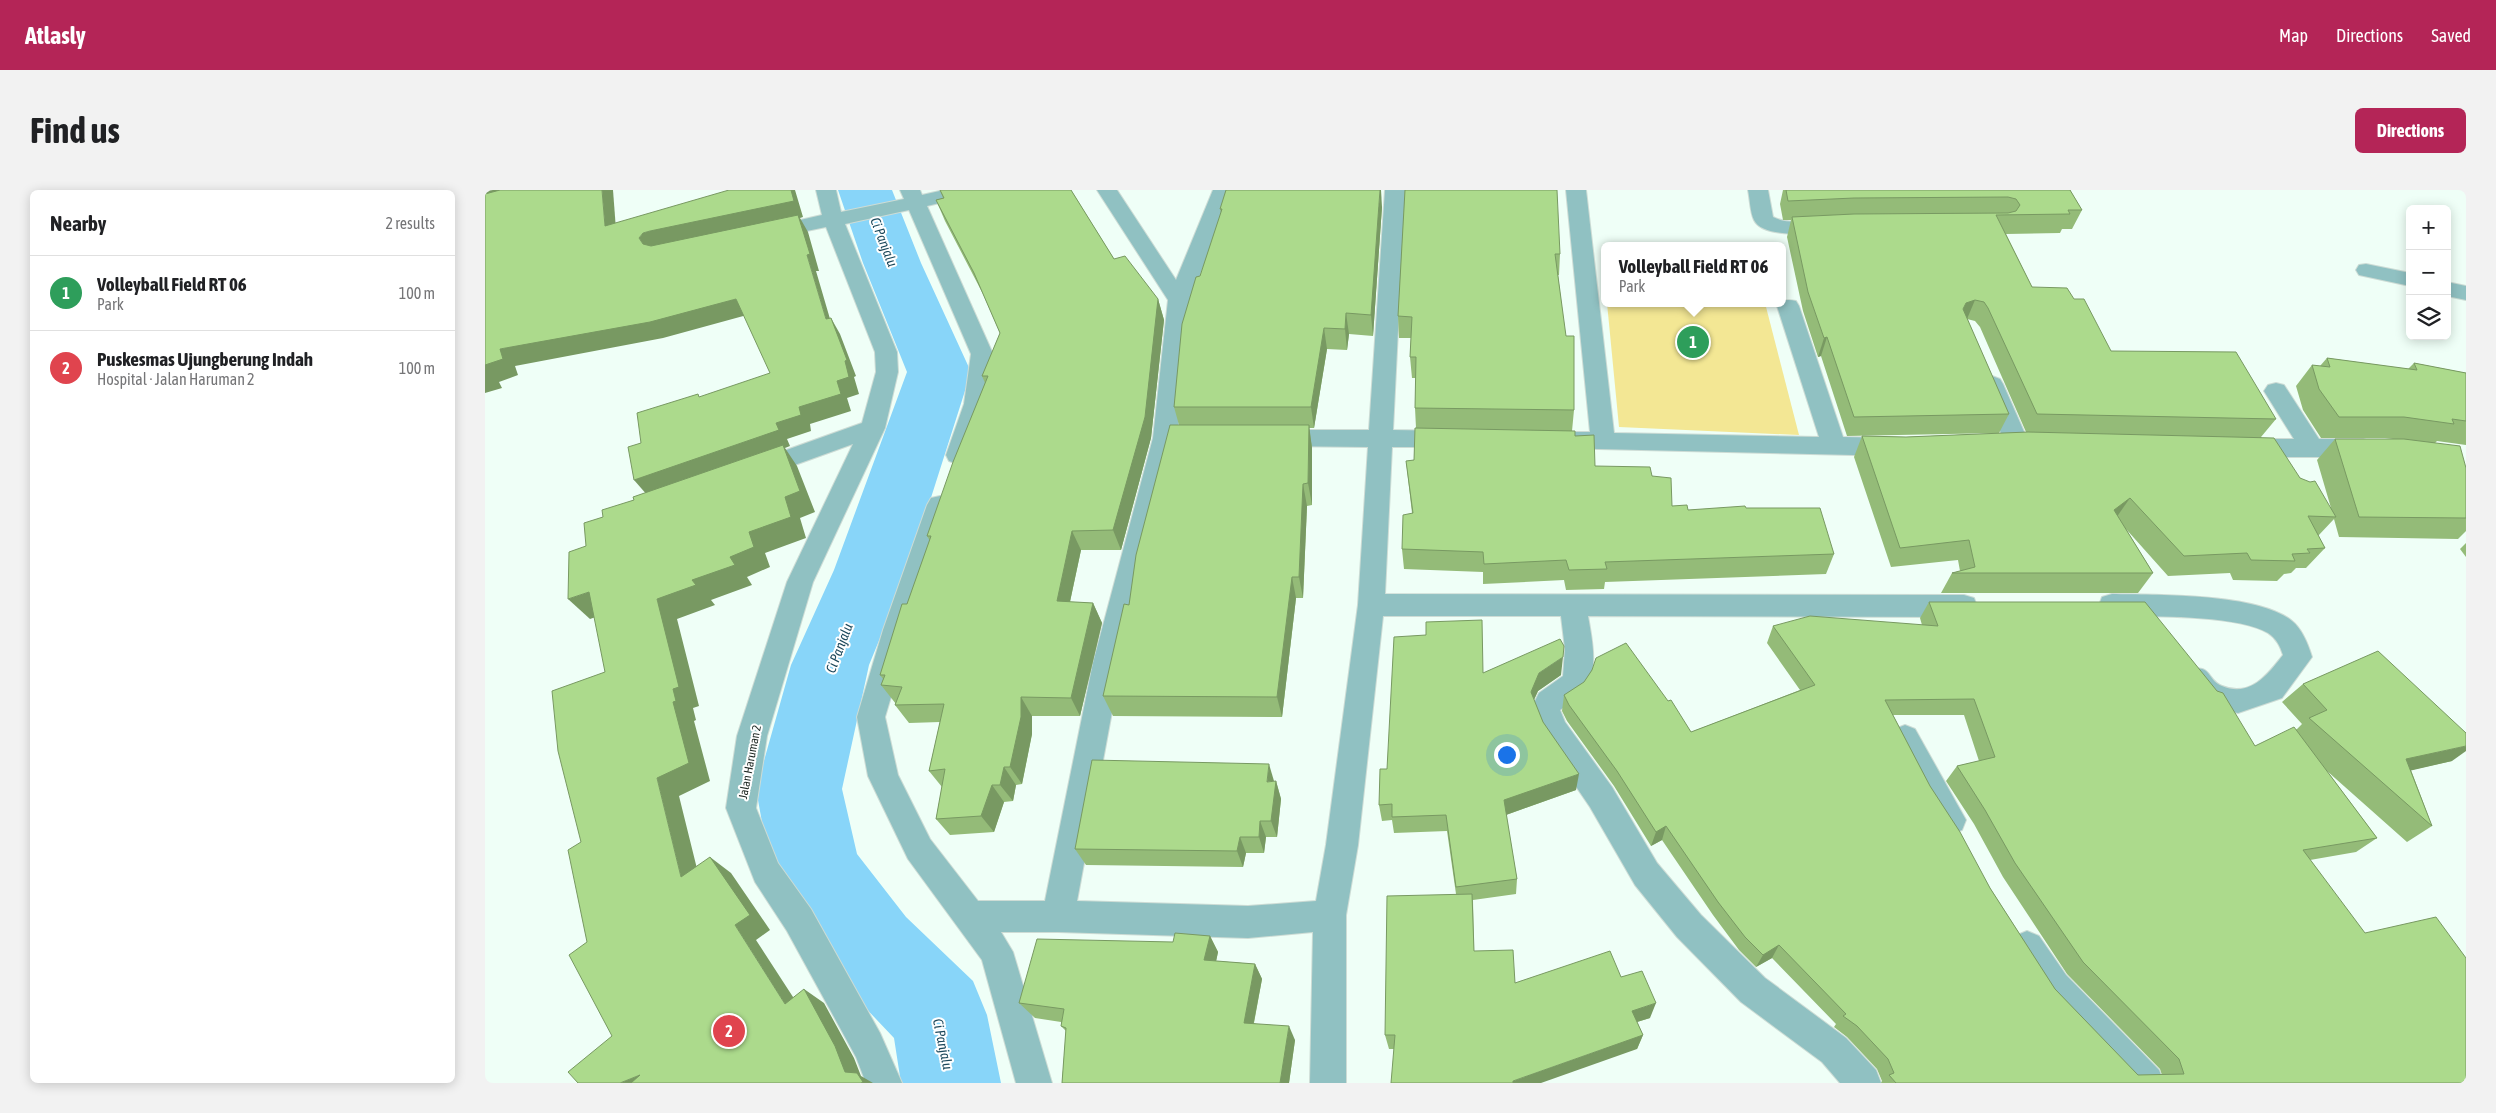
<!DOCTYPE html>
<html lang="en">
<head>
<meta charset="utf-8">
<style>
	:root { --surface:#fff; --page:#f2f2f2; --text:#202124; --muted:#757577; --line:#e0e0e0; --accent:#b42557 }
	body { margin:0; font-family:"Asap Condensed",sans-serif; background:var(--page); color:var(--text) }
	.controls { position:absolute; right:15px; top:15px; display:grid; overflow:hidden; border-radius:8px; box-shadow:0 2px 12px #0003 }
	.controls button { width:45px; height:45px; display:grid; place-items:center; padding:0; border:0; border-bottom:1px solid var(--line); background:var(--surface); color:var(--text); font:25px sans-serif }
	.you { position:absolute; left:1021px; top:564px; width:18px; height:18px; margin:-12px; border:4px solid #fff; border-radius:50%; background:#1a73e8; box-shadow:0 0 0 8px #1a73e833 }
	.badge { display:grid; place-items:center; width:32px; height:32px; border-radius:50%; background:var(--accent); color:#fff; font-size:16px; font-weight:700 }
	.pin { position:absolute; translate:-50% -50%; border:2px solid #fff; box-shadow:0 1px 5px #0006 }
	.popup { position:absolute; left:1116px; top:52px; width:185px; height:65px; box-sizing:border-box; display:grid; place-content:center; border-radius:8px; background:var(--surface); filter:drop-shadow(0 1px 4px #0005); font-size:16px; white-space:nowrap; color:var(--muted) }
	.popup b { font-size:19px; color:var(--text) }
	.popup::after { content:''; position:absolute; left:50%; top:100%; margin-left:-10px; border:10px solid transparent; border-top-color:var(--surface) }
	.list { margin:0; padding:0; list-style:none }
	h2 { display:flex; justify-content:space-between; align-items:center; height:65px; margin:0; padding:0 20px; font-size:21px }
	h2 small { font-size:16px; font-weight:400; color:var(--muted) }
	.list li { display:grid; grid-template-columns:32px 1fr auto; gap:15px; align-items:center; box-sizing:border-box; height:75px; padding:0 20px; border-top:1px solid var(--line) }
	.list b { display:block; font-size:19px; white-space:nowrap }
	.list p { margin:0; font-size:16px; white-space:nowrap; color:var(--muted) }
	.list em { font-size:16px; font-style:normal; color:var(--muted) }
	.icon { flex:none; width:28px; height:28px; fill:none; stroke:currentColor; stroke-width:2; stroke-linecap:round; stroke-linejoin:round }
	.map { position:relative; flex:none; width:1981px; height:893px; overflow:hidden; border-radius:8px }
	header { display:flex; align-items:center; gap:30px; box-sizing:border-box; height:70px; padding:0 25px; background:var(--accent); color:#fff }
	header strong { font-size:24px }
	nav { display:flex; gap:28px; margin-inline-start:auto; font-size:18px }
	.intro { display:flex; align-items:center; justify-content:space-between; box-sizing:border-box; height:120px; padding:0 30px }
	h1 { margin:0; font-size:35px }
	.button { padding:12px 22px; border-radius:8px; background:var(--accent); color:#fff; font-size:18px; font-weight:700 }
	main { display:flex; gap:30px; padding:0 30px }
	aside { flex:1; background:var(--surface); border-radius:8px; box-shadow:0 2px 12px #0003 }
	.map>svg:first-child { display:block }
</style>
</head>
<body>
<header>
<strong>Atlasly</strong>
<nav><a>Map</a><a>Directions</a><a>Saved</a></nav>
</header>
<div class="intro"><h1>Find us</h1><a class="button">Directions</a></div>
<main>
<aside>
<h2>Nearby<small>2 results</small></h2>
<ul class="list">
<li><span class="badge" style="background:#2e9e5b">1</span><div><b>Volleyball Field RT 06</b><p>Park</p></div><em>100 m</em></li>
<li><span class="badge" style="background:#e0444e">2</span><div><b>Puskesmas Ujungberung Indah</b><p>Hospital · Jalan Haruman 2</p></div><em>100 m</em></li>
</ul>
</aside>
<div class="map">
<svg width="1981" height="893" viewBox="0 0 1981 893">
	<rect width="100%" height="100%" fill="#effff7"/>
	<polygon fill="#f3e794" points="1122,113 1280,113 1314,245 1134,237"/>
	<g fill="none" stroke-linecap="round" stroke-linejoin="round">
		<polygon fill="#88d5f9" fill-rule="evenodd" points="353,0 407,0 436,73 486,182 423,380 384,475 357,599 372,664 421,727 488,791 502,825 516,893 416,893 409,848 355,791 299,712 286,682 271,599 306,475 349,380 422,182 378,73"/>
		<g stroke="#cddcd5" stroke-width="2">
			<g id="minor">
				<polygon points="331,0 351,0 356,22 419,9 415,0 435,0 437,5 459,0 495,0 492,4 442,16 508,164 503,214 485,265 482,271 473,274 464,271 461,265 479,214 486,164 424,20 360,34 412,162 413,182 400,238 328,392 282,546 271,618 293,673 326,719 395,843 417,893 381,893 371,867 302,741 270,692 241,618 252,546 302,392 368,254 271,289 262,286 259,280 262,274 377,233 391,182 390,162 341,37 283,49 276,47 273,43 276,39 337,25"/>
				<path d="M 612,0 L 632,0 L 691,90 L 728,0 L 748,0 L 705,110 L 693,240 L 718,240 L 726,242 L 730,248 L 726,254 L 718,256 L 690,256 L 636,473 L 592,711 L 763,716 L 831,711 L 841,655 L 873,415 L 883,257 L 789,256 L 781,254 L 777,248 L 781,242 L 789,240 L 884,240 L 900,0 L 920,0 L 908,240 L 966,241 L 974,243 L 978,249 L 974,255 L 966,257 L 907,257 L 900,404 L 1479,405 L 1489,408 L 1492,416 L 1489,424 L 1479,427 L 1103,426 C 1107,450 1115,483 1097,504 C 1092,511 1082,514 1075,520 L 1080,532 L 1127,597 L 1172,673 L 1216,725 L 1280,788 L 1361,848 L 1391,880 L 1396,893 L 1355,893 L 1337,872 L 1256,812 L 1192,747 L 1150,695 L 1105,617 L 1058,548 L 1046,519 L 1054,503 L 1078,486 L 1080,459 L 1076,426 L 898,426 L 873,655 L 861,725 L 861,893 L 825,893 L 828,742 L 763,748 L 573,742 L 516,742 L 528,762 L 567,893 L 531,893 L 497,770 L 423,669 L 383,586 L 372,527 L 398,440 L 442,315 L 446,308 L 455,306 L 464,308 L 468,315 L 426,440 L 400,527 L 413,585 L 445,649 L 493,711 L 560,711 L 608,473 L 668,248 L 683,110 Z"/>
				<path d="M 1081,0 L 1101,0 L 1129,243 L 1334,247 L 1292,116 C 1296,110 1302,109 1311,111 L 1314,116 L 1358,247 L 1411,248 L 1420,251 L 1423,257 L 1420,263 L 1411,266 L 1071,258 L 1063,256 L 1059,250 L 1063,244 L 1071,242 L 1105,242 Z"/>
				<path d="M 1263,0 L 1283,0 L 1288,27 C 1307,37 1328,27 1347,32 L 1350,36 L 1347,40 C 1331,44 1278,49 1269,30 C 1265,22 1265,9 1263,0 Z"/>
				<polygon points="1881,74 1925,83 1925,96 1874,85 1871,80 1874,75"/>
				<polygon points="1962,92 1981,96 1981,110 1962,106"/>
				<polygon points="1507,186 1515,189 1518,194 1544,253 1540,259 1532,261 1524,259 1520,253 1496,194 1499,189"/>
				<polygon points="1791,193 1799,195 1834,249 1878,249 1887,252 1890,258 1887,264 1878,267 1759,267 1750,264 1747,258 1750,252 1759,249 1809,249 1779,201 1783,195"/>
				<path d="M 1627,404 C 1671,405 1773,403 1807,431 C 1817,439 1823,454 1827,467 L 1797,508 L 1753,523 L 1718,516 L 1698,489 L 1702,481 C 1727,472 1721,490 1737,496 C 1766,508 1784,483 1798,465 C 1795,456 1792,449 1783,443 C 1754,425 1663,426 1627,426 L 1617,423 L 1614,415 L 1617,407 Z"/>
				<polygon points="1420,535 1430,539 1481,630 1477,640 1466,644 1455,640 1436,610 1405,548 1410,539"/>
				<path d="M 1542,741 L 1554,746 L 1581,785 L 1674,880 L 1679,893 L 1637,893 C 1597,851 1548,811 1525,757 L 1530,746 Z"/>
			</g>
		</g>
		<use href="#minor" fill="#90c1c2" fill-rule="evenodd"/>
	</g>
	<g fill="#94bb78" fill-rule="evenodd">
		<polygon points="455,0 586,0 629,69 673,109 679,130 666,248 636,360 596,360 585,412 608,413 617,433 595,526 547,526 547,544 537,594 531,595 528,611 519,612 509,642 465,645 451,629 457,597 444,581 455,532 424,533 410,515 411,514 396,495 398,489 395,485 422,414 445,351 442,346 500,193 497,186 515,143 498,104 460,31 451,10 458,8"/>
		<polygon points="920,0 1075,64 1074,85 1073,85 1089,220 1087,241 1090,246 1110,276 1167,286 1187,316 1203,320 1261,318 1349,364 1341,384 1120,392 1119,399 1081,400 1079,390 998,394 998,382 919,379 917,359 927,323 921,271 929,270 931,238 930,218 931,188 927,188 925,167 926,148 914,148 913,126"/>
		<polygon points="1298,0 1585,0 1597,20 1587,39 1577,39 1575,43 1521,44 1547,97 1626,161 1791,229 1776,247 1815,288 1846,318 1832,270 1850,249 1908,249 1900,248 1836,248 1818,220 1811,196 1827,175 1835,176 1842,168 1923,179 1929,173 1981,183 1981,255 1952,251 1950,253 1981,278 1981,341 1973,349 1854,347 1849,329 1833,346 1840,358 1821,378 1811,378 1806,383 1799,384 1792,391 1748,390 1745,383 1683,386 1641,339 1668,383 1653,403 1456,403 1467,383 1475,381 1473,370 1406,377 1369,267 1377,246 1421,247 1541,242 1495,137 1490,131 1482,129 1524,224 1514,243 1362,246 1336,166 1333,167 1318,121 1302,47 1306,30 1298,30 1295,14"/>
		<polygon points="897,17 888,146 864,144 862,160 842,159 829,238 824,238 827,258 827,315 822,316 818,408 811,408 797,527 628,526 618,506 694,235 689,217 715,86 736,23 735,19"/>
		<polygon points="1981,353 1981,367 1975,359"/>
		<path d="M 1444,412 L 1770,556 L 1812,539 L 1817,534 L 1797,512 L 1818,494 L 1967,571 L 1926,580 L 1947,636 L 1922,652 L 1842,581 L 1892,648 L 1871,662 L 1825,670 L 1981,893 L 1396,893 L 1397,891 L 1392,879 L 1362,847 L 1349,837 L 1351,834 L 1287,768 L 1271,777 L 1254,760 L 1228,725 L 1177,650 L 1166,656 L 1129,596 L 1082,531 L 1077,521 L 1079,505 L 1183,511 L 1206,542 L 1315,500 L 1282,453 L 1288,436 L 1437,435 L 1435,428 ZM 1408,525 L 1479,525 L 1494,571 L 1472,576 L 1461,591 L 1489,634 L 1518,687 L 1582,784 L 1675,879 L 1677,885 L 1653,885 L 1570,799 L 1505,698 L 1445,596 Z"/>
		<polygon points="998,483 1076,485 1053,501 1049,510 1058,532 1091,600 1021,625 1032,689 1031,704 988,710 989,761 1030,793 1136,787 1165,828 1152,832 1158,845 1152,859 904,859 900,845 971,704 962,641 909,643 907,630 897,631 894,615 902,579"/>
		<polygon points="791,591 796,609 792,647 781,647 779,663 761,663 758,677 601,675 590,659"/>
		<polygon points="725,746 733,762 731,771 770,774 777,789 769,833 810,850 804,893 577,893 581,841 576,836 576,832 550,828 534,813 688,752"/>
	</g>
	<g fill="#789962">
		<polygon points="0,0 31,0 0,8"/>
		<polygon points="117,0 128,0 132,53 120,36"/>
		<polygon points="306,0 310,0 318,27 315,28 323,42 334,81 331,81 350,146 341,129 322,65 165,65 154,48 158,43"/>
		<polygon points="895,0 896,0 897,17 888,146 886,125"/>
		<polygon points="251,109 262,125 178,148 30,176 33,185 14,192 17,198 0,203 0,175 15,159"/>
		<polygon points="673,109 679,130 666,248 636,360 628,340"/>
		<polygon points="1490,110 1482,129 1469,139 1481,113"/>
		<polygon points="861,123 864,144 862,160 860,139"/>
		<polygon points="346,128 355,144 371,186 369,187 374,204 362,208 366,221 325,234 326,241 302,249 305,256 300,258 312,276 330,322 315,328 321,348 280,363 285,377 262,387 267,395 226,410 230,415 192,429 214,516 208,518 211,530 209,531 225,591 194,606 218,703 196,687 172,588 188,512 172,409 207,390 163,306 149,290 291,233 352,191"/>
		<polygon points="839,138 842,159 829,238 826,217"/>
		<polygon points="1342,147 1336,166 1333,167 1339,148"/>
		<polygon points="824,235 827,258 827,315 823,293"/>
		<polygon points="818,294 822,316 818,408 814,387"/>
		<polygon points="1645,308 1631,328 1629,320"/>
		<polygon points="587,341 596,360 581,430 572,411"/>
		<polygon points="807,387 811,408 797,527 792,507"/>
		<polygon points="104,402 125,422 105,429 83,409"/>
		<polygon points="608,413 617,433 595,526 586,508"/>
		<polygon points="1078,467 1076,485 1053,501 1044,520 1046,502 1054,483"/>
		<polygon points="536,507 547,526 547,544 537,594 525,577"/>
		<polygon points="1981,556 1981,561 1967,571 1898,587 1921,569"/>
		<polygon points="784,574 789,591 782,592"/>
		<polygon points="519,577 531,595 528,611 515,595"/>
		<polygon points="1094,584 1091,600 1018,626 1019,610"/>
		<polygon points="791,591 796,609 792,647 786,631"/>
		<polygon points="507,595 519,612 509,642 496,626"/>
		<polygon points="775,631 781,647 779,663 774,647"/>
		<polygon points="1181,636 1177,650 1166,656 1171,642"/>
		<polygon points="755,647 761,663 758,677 752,661"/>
		<polygon points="225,667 246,683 285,740 271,750 321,827 300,814 250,735"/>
		<polygon points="725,746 733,762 728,786 719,770"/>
		<polygon points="1294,755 1287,768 1271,777 1278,765"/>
		<polygon points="770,774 777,789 766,847 759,833"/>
		<polygon points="319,799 339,813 369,868 376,886 388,893 376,893 360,882"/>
		<polygon points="1171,813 1165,828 1142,835 1147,821"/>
		<polygon points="804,836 810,850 804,893 795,893"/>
		<polygon points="1158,845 1152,859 1056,893 1028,893 1028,891"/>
		<polygon points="155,885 174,893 135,893"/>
	</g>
	<g fill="#acda8c" stroke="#789962" fill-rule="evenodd">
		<polygon points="15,0 117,0 120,36 244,0 306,0 309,11 165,41 158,43 154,48 158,54 166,56 313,25 325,64 322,65 341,129 346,128 362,170 360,171 364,187 352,191 356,204 314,217 316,225 291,233 294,240 149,290 143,257 156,253 152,223 213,204 214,207 285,183 251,109 165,132 15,159 18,169 0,175 0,4"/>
		<polygon points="455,0 586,0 629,69 640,66 673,109 660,227 628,340 587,341 572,411 608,413 586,508 536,507 536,527 525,577 519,577 515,595 507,595 496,626 451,629 460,579 444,581 459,514 410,515 417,497 396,495 400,485 395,485 417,414 422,414 446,346 442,346 468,272 503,186 497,186 515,143 489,83 451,10 459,8"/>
		<polygon points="741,0 895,0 886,125 861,123 860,139 839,138 826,217 689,217 697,134 711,87 715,86 737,19 735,19"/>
		<polygon points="920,0 1072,0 1075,64 1070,64 1081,146 1089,146 1089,220 930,218 931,167 925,167 927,127 913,126"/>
		<polygon points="1301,0 1585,0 1597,20 1583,20 1585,24 1511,25 1547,97 1582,98 1589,109 1599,109 1626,161 1751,162 1791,229 1552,224 1503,118 1499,112 1490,110 1481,113 1478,119 1524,224 1369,227 1342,147 1339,148 1323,102 1307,27 1369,24 1523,23 1531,21 1535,15 1531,9 1523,7 1369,8 1303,11"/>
		<polygon points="1842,168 1932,180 1929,173 1981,183 1981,231 1967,229 1969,234 1919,227 1854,227 1834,199 1827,175 1845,177"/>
		<polygon points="685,235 824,235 823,293 818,294 814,387 807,387 792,507 618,506 639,414 644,415 651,365"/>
		<polygon points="930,238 1090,241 1090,246 1109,245 1110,276 1165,277 1167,286 1186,288 1187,316 1202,315 1203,320 1260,316 1261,318 1335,318 1349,364 1120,372 1122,379 1084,380 1081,370 999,374 998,362 917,359 918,325 928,323 921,271 929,270"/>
		<polygon points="1543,242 1789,248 1815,288 1825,292 1830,291 1851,327 1823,326 1840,358 1822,359 1825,363 1807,364 1810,371 1766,370 1762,363 1699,366 1645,308 1629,320 1668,383 1467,383 1490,377 1484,350 1415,358 1377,246 1421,247"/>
		<polygon points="1850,249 1919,249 1975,256 1981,278 1981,328 1874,327"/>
		<polygon points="298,255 315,301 300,307 306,327 264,342 269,357 245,367 250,375 207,390 211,395 172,409 194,497 188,499 191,511 188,512 204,573 172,588 196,687 225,667 265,725 250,735 300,814 319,799 350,856 360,882 372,883 378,892 376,893 146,893 155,885 135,893 93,893 83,882 127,846 84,765 102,752 83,660 96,652 73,561 67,501 120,482 104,402 83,409 84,362 101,356 99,333 118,327 117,320 149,310 148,307"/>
		<path d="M 1444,412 L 1660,412 L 1732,501 L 1738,503 L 1770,556 L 1809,537 L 1892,648 L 1818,660 L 1880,743 L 1951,727 L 1981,768 L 1981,893 L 1411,893 L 1404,885 L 1409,883 L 1403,869 L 1372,836 L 1358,826 L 1361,824 L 1294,755 L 1278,765 L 1260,747 L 1233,712 L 1181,636 L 1171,642 L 1132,581 L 1084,515 L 1079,505 L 1099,492 L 1107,480 L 1111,468 L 1141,453 L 1183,511 L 1186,510 L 1206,542 L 1330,495 L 1288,436 L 1325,426 L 1453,436 ZM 1489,509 L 1510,567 L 1472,576 L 1500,620 L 1530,673 L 1598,772 L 1694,869 L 1699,884 L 1653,885 L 1570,799 L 1505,698 L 1475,642 L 1445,596 L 1400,510 Z"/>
		<polygon points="997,430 998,483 1075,449 1079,456 1078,467 1054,483 1046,502 1058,532 1094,584 1019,610 1032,689 971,697 961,625 907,627 907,614 894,615 895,579 902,579 909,447 941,445 941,432"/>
		<polygon points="1893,461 1981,543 1981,556 1921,569 1947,636 1824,528 1842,520 1818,494"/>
		<polygon points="607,570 784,574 782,592 791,591 786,631 775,631 774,647 755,647 752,661 590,659"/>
		<polygon points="987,704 989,761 1028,760 1030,793 1125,761 1136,787 1157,781 1171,813 1147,821 1158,845 1028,891 1028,893 906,893 910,845 900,845 902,706"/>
		<polygon points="690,743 725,746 719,770 770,774 759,833 804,836 795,893 577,893 581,838 576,836 579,819 534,813 552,749 688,752"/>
	</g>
	<g text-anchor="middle" stroke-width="4" stroke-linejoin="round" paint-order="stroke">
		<g font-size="12" fill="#1d2722" stroke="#fff">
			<text transform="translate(265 572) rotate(-79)" y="4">Jalan Haruman 2</text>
		</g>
		<g font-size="14" font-style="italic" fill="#1c485b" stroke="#fff">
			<text transform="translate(399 52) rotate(69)" y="5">Ci Panjalu</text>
			<text transform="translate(354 458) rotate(-69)" y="5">Ci Panjalu</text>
			<text transform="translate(458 854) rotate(78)" y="5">Ci Panjalu</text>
		</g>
	</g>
</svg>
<div class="controls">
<button>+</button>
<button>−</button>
<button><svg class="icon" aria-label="layers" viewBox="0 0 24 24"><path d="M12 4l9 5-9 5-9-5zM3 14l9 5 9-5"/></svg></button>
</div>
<div class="you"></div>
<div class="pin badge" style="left:1208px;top:152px;background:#2e9e5b">1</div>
<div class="popup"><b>Volleyball Field RT 06</b>Park</div>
<div class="pin badge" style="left:244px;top:841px;background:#e0444e">2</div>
</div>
</main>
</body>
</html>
